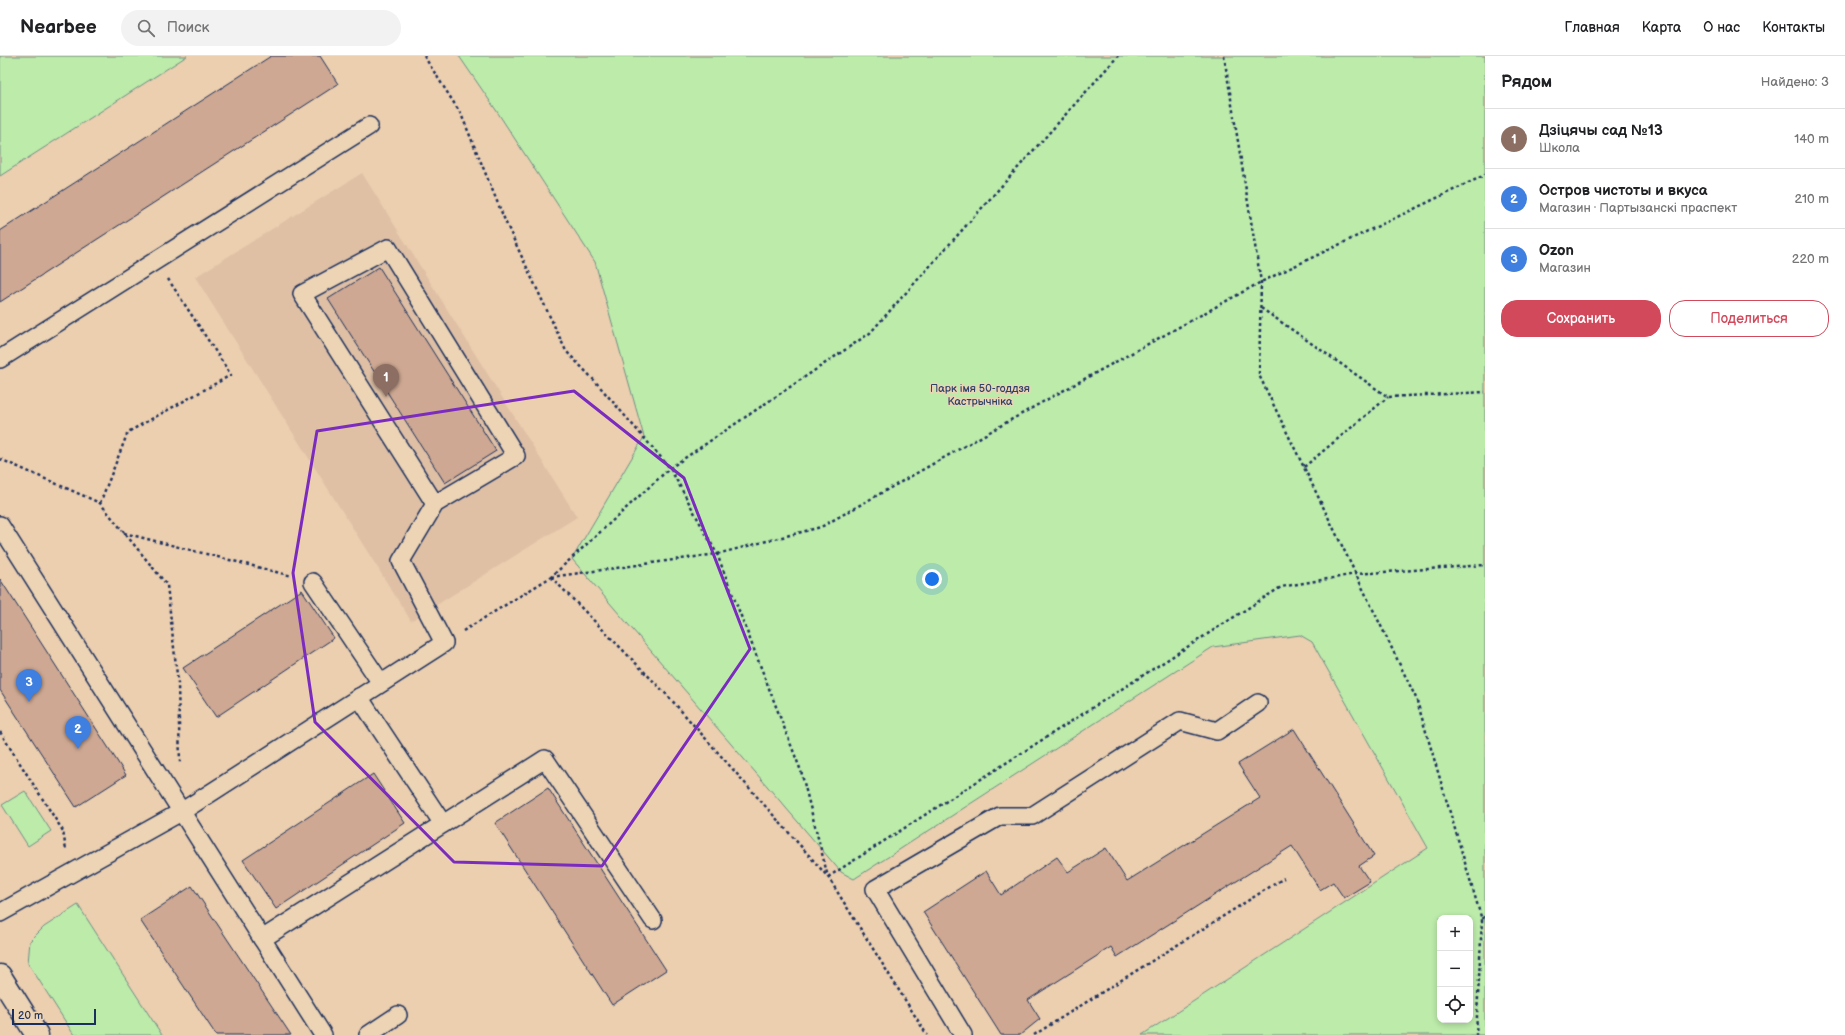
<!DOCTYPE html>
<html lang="ru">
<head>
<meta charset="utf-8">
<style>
	:root { --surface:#fff; --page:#f2f2f2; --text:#202124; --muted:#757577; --line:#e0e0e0; --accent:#d1495b }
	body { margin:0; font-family:"Balsamiq Sans",sans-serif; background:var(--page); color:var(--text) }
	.controls { position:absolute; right:12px; bottom:12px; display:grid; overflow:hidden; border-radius:8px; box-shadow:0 2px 6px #0003 }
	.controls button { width:36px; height:36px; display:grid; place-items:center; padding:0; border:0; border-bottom:1px solid var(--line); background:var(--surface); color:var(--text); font:20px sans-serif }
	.scale { position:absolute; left:12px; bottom:10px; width:84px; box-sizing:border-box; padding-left:4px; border:2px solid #1b2f5e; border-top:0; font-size:11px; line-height:14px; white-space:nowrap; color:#1b2f5e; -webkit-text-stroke:3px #ecd4b4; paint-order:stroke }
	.you { position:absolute; left:932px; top:523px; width:14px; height:14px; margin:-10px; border:3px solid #fff; border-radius:50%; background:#1a73e8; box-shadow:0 0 0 6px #1a73e833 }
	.badge { display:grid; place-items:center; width:26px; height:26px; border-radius:50%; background:var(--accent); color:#fff; font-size:13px; font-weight:700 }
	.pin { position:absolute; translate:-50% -33px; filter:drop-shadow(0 1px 2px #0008) }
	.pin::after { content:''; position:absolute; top:21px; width:14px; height:12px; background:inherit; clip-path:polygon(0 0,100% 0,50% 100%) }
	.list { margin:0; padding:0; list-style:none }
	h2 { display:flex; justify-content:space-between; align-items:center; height:52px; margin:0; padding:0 16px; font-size:17px }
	h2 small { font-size:13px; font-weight:400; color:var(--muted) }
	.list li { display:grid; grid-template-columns:26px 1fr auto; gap:12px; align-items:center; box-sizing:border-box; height:60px; padding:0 16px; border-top:1px solid var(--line) }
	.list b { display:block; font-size:15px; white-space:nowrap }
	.list p { margin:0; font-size:13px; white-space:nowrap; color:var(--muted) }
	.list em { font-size:13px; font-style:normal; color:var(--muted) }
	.actions { display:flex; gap:8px; padding:12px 16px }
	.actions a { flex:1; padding:9px 0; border:1px solid var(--accent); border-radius:16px; text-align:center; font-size:14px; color:var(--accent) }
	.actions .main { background:var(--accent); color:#fff }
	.icon { flex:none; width:22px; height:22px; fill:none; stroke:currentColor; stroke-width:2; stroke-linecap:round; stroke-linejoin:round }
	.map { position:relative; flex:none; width:1485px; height:979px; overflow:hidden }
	header { display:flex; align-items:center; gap:24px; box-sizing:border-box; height:56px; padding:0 20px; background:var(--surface); border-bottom:1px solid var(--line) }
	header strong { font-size:19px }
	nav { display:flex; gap:22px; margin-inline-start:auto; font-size:14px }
	.search { width:280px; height:36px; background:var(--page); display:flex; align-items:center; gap:10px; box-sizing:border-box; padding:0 14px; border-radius:22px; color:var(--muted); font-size:15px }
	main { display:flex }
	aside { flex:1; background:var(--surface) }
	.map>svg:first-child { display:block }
</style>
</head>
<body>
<header>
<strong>Nearbee</strong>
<div class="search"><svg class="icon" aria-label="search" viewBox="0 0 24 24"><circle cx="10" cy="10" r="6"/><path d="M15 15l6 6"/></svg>Поиск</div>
<nav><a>Главная</a><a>Карта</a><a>О нас</a><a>Контакты</a></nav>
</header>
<main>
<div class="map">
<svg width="1485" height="979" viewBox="0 0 1485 979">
	<rect width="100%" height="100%" fill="#eccfaf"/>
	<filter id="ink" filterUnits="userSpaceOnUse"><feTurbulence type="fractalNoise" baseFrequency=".025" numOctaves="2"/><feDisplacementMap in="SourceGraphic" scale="8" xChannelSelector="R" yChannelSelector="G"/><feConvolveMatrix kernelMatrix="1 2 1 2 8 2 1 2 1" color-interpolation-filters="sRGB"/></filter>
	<g filter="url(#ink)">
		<polygon fill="#dfc0a5" points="362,117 577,461 411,565 195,221"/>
		<g fill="#bcebaa" stroke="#6c8d84" fill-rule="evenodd">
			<polygon points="0,0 187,0 0,120"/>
			<path d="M 459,0 L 1485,0 L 1485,979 L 1142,979 L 1428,792 L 1312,586 L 1300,579 L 1213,591 L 854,823 L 841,816 L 572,503 L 644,381 L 595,206 L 496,54 ZM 1440,862 L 1470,862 L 1470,964 L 1440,964 Z"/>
			<polygon points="25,735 51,775 28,790 2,749"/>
			<polygon points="78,849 162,979 74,979 28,907 30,885 44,871"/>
		</g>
		<g fill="#cea892" stroke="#1b2f5e">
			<polygon points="271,0 320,0 338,28 0,246 0,175"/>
			<polygon points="379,211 496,395 445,427 328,243"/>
			<polygon points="0,523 126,719 76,751 0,634"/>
			<polygon points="302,534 334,582 216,661 183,612"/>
			<polygon points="1294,673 1374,800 1359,810 1370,826 1344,842 1333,826 1320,834 1292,790 1117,901 1111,891 1028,944 1040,963 1020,979 1001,979 923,856 986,815 1001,839 1057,801 1068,816 1106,792 1127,825 1260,742 1238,708"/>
			<polygon points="373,718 405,767 276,853 243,804"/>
			<polygon points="548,732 666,914 612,949 495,767"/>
			<polygon points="192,830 291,979 216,979 140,864"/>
		</g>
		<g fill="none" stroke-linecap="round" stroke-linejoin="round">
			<g stroke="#1b2f5e" stroke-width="20">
				<g id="lane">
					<polyline points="0,303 369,70"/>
					<polyline points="0,469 323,979"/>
					<polyline points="313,526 381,627"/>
					<polyline points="359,641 443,768"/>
					<polyline points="0,857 181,756 444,587 401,505 435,448 516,400 388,192 302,238 435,448"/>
					<polyline points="262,883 545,703 653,864"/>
					<polyline points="368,979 398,959"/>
					<polyline points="963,979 875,833 1000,760 1032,760 1180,665 1217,675 1258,647"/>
				</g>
			</g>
			<g stroke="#1b2f5e" stroke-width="25">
				<polyline id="primary" points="0,920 37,979"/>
			</g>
			<g stroke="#1b2f5e" stroke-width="2.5" stroke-dasharray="3 3" stroke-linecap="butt">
				<polyline points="424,0 461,58 506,167 566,295 594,324 670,412 717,498 801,715 828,821"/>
				<polyline points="1224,0 1261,226 1259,319 1416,642 1482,864 1476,979"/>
				<polyline points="1261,252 1388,341 1485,336"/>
				<polyline points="0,403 100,447 167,529 178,628 180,707"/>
				<polyline points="1304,411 1388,341"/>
				<polyline points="100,447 128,376 231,319 168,223"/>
				<polyline points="124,477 292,520"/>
				<polyline points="551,521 717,498 821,471 1048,343 1261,226 1485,119"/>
				<polyline points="551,521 668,640 828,821 927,979"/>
				<polyline points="463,575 551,521 670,412 870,277 1118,0"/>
				<polyline points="0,676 63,775 66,794"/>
				<polyline points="828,821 1281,531 1356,518 1485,509"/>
				<polyline points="1483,863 1485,858"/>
				<polyline points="1034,979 1284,822"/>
			</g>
			<use href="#lane" stroke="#ecd4b4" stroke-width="17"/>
			<use href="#primary" stroke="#ecd4b4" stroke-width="22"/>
		</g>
	</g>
	<path fill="none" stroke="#7b2cbf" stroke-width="3" stroke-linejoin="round" d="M 574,335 L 684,422 L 750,593 L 602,810 L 454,806 L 315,666 L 293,517 L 317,375 Z"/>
	<g text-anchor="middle" stroke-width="3" stroke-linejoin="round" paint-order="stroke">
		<g font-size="11" fill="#2b4266" stroke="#ecd4b4">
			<text x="980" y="336">Парк імя 50-годдзя<tspan x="980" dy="13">Кастрычніка</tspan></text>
		</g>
	</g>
</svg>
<div class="controls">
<button>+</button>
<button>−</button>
<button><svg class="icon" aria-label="locate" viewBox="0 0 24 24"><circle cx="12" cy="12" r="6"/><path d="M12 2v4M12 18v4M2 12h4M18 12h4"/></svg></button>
</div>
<div class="scale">20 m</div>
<div class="you"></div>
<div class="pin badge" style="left:386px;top:341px;background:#8d6e63">1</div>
<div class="pin badge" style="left:78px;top:693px;background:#3f7fe0">2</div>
<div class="pin badge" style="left:29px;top:646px;background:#3f7fe0">3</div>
</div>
<aside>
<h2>Рядом<small>Найдено: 3</small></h2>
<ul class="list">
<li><span class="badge" style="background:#8d6e63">1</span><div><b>Дзіцячы сад №13</b><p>Школа</p></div><em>140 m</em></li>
<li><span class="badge" style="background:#3f7fe0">2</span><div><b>Остров чистоты и вкуса</b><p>Магазин · Партызанскі праспект</p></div><em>210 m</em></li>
<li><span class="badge" style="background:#3f7fe0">3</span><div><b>Ozon</b><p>Магазин</p></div><em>220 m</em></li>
</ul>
<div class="actions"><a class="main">Сохранить</a><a>Поделиться</a></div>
</aside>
</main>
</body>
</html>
